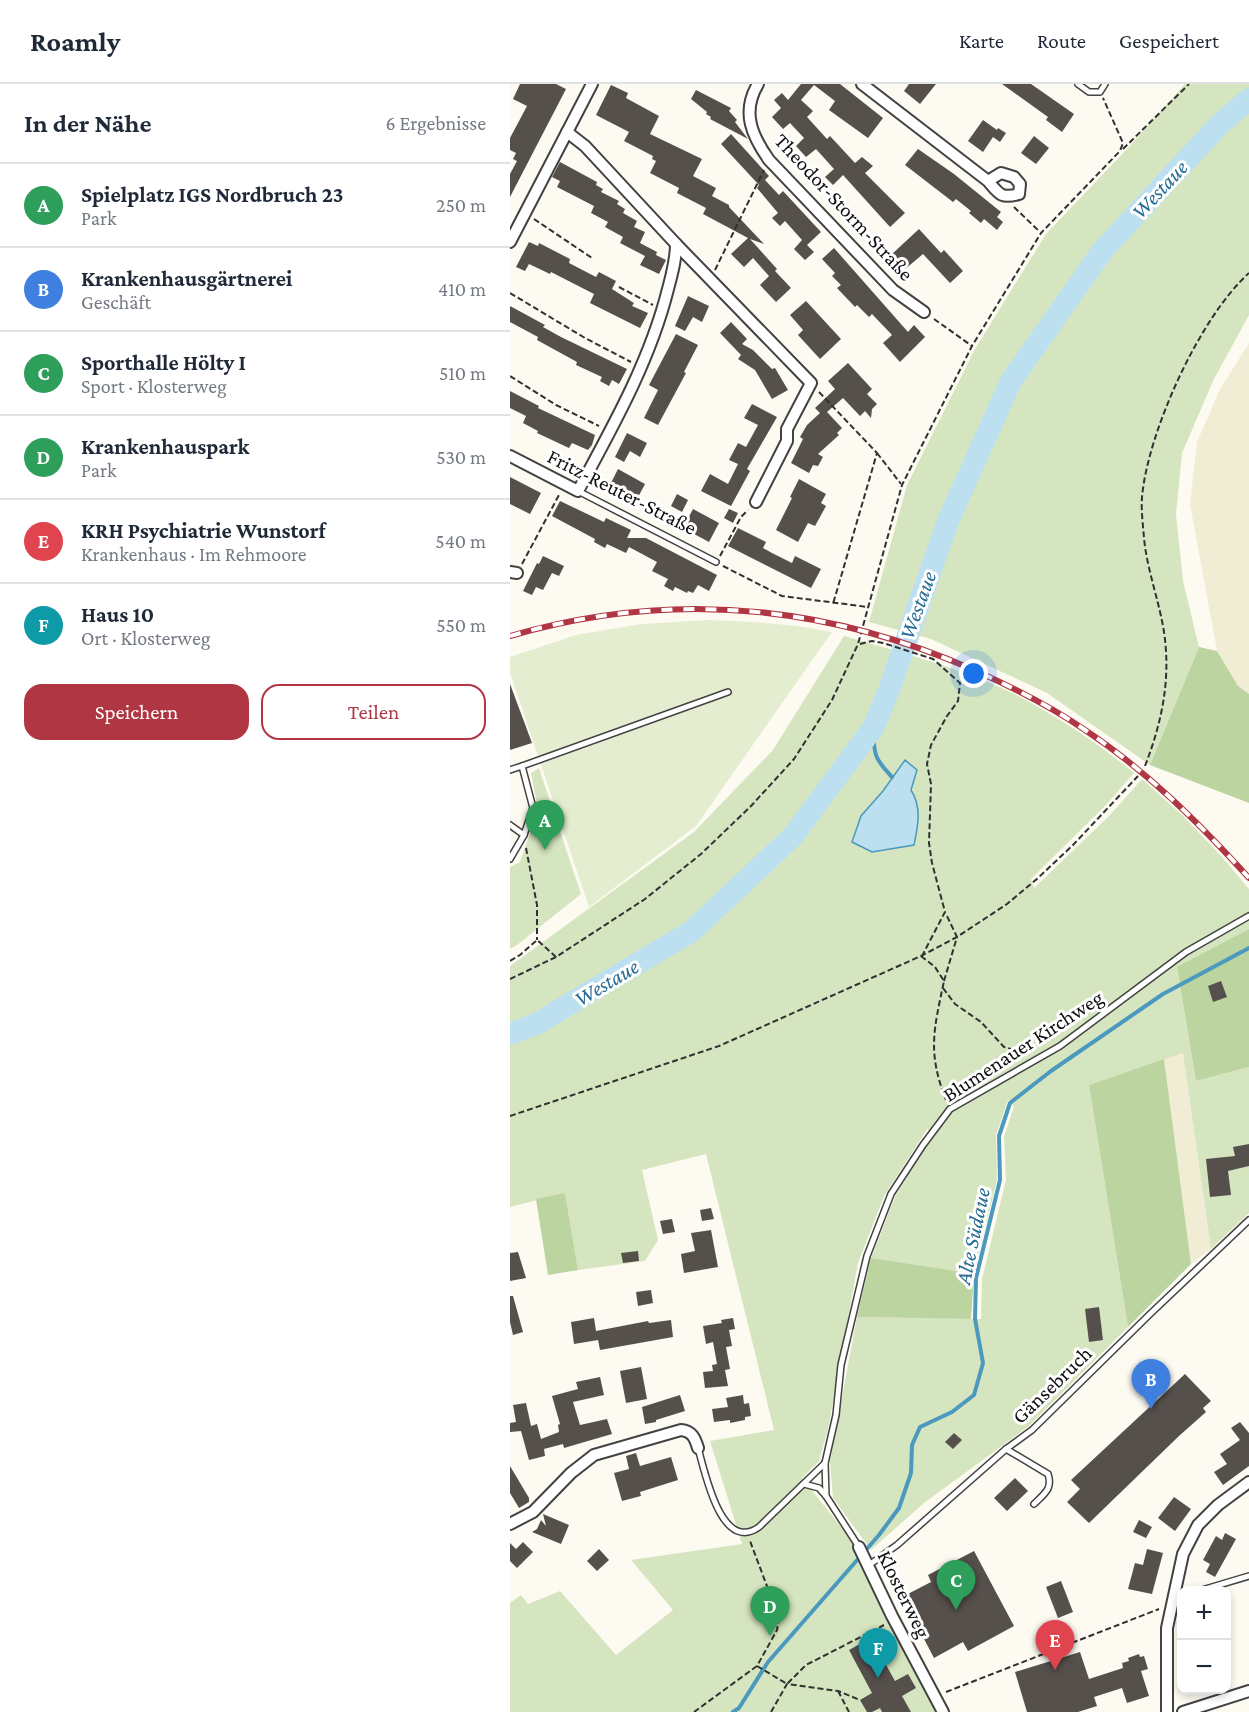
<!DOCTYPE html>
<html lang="de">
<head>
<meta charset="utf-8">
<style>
	:root { --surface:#fff; --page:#f6f6f7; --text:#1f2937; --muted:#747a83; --line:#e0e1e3; --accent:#b03644 }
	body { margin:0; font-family:"Crimson Pro",serif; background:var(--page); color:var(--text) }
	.controls { position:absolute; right:18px; bottom:18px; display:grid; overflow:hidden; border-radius:12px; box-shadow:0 3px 9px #0003 }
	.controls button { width:54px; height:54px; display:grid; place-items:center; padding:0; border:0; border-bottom:2px solid var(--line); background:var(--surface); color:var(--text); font:30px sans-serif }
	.you { position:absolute; left:464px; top:590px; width:21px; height:21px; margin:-15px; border:4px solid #fff; border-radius:50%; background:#1a73e8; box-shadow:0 0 0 9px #1a73e833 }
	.badge { display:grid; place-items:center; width:39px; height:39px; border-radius:50%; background:var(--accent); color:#fff; font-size:20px; font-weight:700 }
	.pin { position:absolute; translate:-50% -50px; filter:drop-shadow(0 2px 3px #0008) }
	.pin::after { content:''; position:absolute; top:32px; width:21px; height:18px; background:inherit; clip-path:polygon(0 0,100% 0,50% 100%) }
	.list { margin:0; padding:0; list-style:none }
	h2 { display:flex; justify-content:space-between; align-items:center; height:78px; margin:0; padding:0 24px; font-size:26px }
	h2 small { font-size:20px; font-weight:400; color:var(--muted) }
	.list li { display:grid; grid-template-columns:39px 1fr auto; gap:18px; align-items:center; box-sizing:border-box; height:84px; padding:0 24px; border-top:2px solid var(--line) }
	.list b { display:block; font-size:22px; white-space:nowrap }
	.list p { margin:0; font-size:20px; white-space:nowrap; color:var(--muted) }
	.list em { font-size:20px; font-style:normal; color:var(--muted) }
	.actions { display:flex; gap:12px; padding:18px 24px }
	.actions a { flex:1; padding:14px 0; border:2px solid var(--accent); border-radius:18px; text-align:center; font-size:21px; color:var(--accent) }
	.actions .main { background:var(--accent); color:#fff }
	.map { position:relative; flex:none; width:739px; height:1628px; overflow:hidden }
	header { display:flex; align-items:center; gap:36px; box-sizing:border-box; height:84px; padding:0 30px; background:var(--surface); border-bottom:2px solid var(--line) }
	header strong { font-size:28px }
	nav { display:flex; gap:33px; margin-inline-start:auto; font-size:21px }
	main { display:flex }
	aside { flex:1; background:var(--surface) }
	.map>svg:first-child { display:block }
</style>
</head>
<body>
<header>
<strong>Roamly</strong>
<nav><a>Karte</a><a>Route</a><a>Gespeichert</a></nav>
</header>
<main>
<aside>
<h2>In der Nähe<small>6 Ergebnisse</small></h2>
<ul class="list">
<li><span class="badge" style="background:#2e9e5b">A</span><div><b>Spielplatz IGS Nordbruch 23</b><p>Park</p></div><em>250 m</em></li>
<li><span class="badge" style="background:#3f7fe0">B</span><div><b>Krankenhausgärtnerei</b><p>Geschäft</p></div><em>410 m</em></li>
<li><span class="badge" style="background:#2e9e5b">C</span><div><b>Sporthalle Hölty I</b><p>Sport · Klosterweg</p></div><em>510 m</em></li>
<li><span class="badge" style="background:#2e9e5b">D</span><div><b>Krankenhauspark</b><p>Park</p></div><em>530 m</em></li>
<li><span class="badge" style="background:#e0444e">E</span><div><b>KRH Psychiatrie Wunstorf</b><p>Krankenhaus · Im Rehmoore</p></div><em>540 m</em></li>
<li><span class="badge" style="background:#0f9aa8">F</span><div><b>Haus 10</b><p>Ort · Klosterweg</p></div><em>550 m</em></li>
</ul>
<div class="actions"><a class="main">Speichern</a><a>Teilen</a></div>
</aside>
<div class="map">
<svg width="739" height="1628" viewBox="0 0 739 1628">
	<rect width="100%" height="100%" fill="#fdfaf2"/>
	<g fill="#f1edd4">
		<polygon points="739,259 739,610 728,602 707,567 680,420 687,358 710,305"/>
		<polygon points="673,968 701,1165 681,1180 654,975"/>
	</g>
	<g fill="#d5e5bf">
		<polygon points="675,0 739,0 739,231 704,295 672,369 666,430 673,497 689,563 640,681 537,609 421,555 359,538 397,401 465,265 536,150 617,65"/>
		<path d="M 334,552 C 390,568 448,583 500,608 C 539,627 591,661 624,689 L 595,722 L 521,795 L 524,804 L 599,732 L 632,695 L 672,731 L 712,773 L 739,805 L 739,845 L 667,884 L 686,997 L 739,983 L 739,1129 L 701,1165 L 673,969 L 579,1001 L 618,1243 L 519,1342 L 414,1419 L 361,1466 L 323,1414 L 320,1378 L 347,1233 L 471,1235 L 472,1195 L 496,1096 L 494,1052 L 504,1023 L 498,1016 L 486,1051 L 487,1096 L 463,1193 L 361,1174 L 385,1113 L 420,1056 L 418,1044 L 374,1112 L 348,1179 L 318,1345 L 309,1377 L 292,1394 L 351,1468 L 434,1628 L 0,1628 L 0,1519 L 11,1511 L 18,1520 L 50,1507 L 106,1571 L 163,1526 L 121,1476 L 232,1460 L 200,1357 L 264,1346 L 196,1070 L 132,1086 L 148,1156 L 135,1177 L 68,1186 L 55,1109 L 0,1123 L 0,882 L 184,748 L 263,666 Z"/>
		<polygon points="29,684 71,810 7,861 0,865 0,783 10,778 28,726 21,689"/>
	</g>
	<g fill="#bbd4a0">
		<polygon points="689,563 707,567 728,602 739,610 739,719 640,681"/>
		<polygon points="739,845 739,983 686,997 667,883"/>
		<polygon points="654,975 681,1180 618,1243 579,1001"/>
		<polygon points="55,1109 68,1186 38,1191 26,1115"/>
		<polygon points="361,1174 464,1190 461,1235 347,1233"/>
	</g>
	<path fill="#e5edd0" d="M 199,536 C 241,538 281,539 322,548 L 186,742 L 79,823 L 0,589 L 0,573 L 66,551 L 132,540 Z"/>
	<path fill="#bce0f0" stroke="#4b99be" stroke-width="1.5" d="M 395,676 L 407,686 L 401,706 C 412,723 408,742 404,761 L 362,768 L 342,758 L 351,732 L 373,707 Z"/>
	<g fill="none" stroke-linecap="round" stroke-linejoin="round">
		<g stroke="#4b99be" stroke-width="4">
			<path d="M 363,644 C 364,671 364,674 382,693"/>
			<polyline points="223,1628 229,1624 258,1578 369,1451 389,1424 401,1389 402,1361 410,1343 442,1328 464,1311 473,1279 465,1235 466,1194 490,1096 489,1052 500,1019 541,987 653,910 739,864"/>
		</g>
		<polyline stroke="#bce0f0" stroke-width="22" points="0,950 26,940 182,847 283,752 363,644 379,606 438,437 501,297 593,166 710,40 739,15"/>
	</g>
	<g fill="#56504c">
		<polygon points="10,0 46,0 56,5 0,113 0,90 7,77 3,75 6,69 0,66 0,54 17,22 3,15"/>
		<polygon points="291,0 330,0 373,34 358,54 319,26 325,17 304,1 291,16 303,27 297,33 317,55 320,52 345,79 352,73 363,82 355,89 395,129 380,143 333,91 323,101 315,93 324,85 306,65 296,73 286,62 294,54 280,39 273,45 262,33 271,24 264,16 272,9 278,16"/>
		<polygon points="399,0 426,0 410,20 394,7"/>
		<polygon points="492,0 521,0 564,30 552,48 536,36 538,33"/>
		<polygon points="101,1 118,9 116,14 149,32 140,50 192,75 183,92 206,104 202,112 219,121 219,123 254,160 240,155 267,185 265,187 281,204 266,218 250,201 259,192 243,174 234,183 221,170 238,154 193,130 196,124 167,109 169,104 140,89 146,77 142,75 143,72 114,57 119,48 86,31"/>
		<polygon points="186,6 221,24 219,27 227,36 225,38 238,55 200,35 201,33 196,30 197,28 181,15"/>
		<polygon points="473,36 487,46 488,44 496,49 490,58 483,53 473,68 458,57"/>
		<polygon points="221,50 259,92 255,96 269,111 273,107 311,148 297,161 304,168 295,176 284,165 292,156 275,137 270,142 262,134 268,129 247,104 249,101 211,60"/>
		<polygon points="524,52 539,64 526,80 511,69"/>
		<polygon points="408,65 444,90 491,128 487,133 493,138 487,146 474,135 471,139 459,129 461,127 446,115 443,118 395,81"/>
		<polygon points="50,78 87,98 86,101 93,105 91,108 109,117 107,120 115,125 113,129 127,137 124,143 135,148 130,159 147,168 146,171 156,176 149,190 130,181 135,172 110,159 113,153 95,143 98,138 81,129 84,122 47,103 50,97 42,93"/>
		<polygon points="409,145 431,169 434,166 453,187 440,199 413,170 394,186 381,171"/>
		<polygon points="19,158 28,162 29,159 60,175 59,179 86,193 89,188 106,197 102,205 124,219 122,222 138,229 130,244 80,219 84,210 41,188 40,190 19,180 15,187 6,183"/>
		<polygon points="324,164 398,248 404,241 415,253 390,278 373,259 382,251 362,230 359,233 347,221 345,223 327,204 331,201 322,192 325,189 312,175"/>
		<polygon points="178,212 199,222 192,238 183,233 175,247 165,242"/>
		<polygon points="296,217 331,255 310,275 288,251 293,246 280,231"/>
		<polygon points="0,222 35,241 33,243 51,253 117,285 109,300 102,296 99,302 90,297 92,293 66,281 67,278 27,256 28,253 0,238"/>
		<polygon points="221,238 237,255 232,260 243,266 262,285 265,284 278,306 262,315 245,286 228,275 231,271 210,249"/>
		<polygon points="166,250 188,261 174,288 176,289 148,341 134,334 148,306 139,301"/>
		<polygon points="338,279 362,305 357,310 367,320 362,325 361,334 355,327 350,332 333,314 317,328 332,344 327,349 329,351 308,370 313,373 308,382 303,381 299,389 281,379 293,355 290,353 297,341 310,329 305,324 325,305 318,297"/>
		<polygon points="0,307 29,322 28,324 85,351 82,361 78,366 62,359 59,364 27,349 28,347 13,339 16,332 0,324"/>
		<polygon points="242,320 267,333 237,385 240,387 221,422 191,407 200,390 218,400 228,380 219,376 228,359 236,363 248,341 234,334"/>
		<polygon points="117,349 137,359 130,373 120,367 114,378 105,373"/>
		<polygon points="108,385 135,400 126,417 99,403"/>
		<polygon points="0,393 31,409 20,430 0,420"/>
		<polygon points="289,395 316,410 311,419 316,422 305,442 298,439 288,458 266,446 282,414 280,413"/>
		<polygon points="167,410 178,416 172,428 161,422"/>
		<polygon points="50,417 94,438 96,434 121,446 117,454 136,454 207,491 199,507 188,501 183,509 178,507 177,509 165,503 163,507 154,502 158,495 142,487 147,478 119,463 116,469 97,460 95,464 84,458 85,455 42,432"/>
		<polygon points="183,425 209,439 199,458 173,444"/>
		<polygon points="219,425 228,429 223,439 214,434"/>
		<polygon points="228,444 256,458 253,464 262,469 282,479 285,472 311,485 301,504 218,462"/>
		<polygon points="33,472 54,482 49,492 42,489 33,506 26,503 22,511 13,507 27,479 29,480"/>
		<polygon points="0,600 22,659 0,666"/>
		<polygon points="711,897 717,913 703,918 698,902"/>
		<polygon points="739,1060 739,1082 718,1087 721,1111 700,1113 696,1075 725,1072 723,1063"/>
		<polygon points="201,1124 204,1135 192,1137 190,1126"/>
		<polygon points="162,1135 165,1148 153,1150 150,1137"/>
		<polygon points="201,1146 208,1183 174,1189 171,1170 185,1167 181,1149"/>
		<polygon points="128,1167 129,1177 113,1179 111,1169"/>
		<polygon points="8,1168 16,1194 0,1197 0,1169"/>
		<polygon points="141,1206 143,1219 128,1222 126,1208"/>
		<polygon points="0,1212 3,1212 13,1248 3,1251 0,1238"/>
		<polygon points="589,1223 593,1256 579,1258 575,1225"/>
		<polygon points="84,1234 86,1247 138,1237 139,1239 161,1236 163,1253 90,1266 88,1256 64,1260 61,1238"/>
		<polygon points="223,1234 225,1245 219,1246 222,1262 216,1263 220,1285 215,1286 218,1302 195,1304 193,1288 203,1287 202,1281 207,1280 203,1258 196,1260 193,1242 212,1239 211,1236"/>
		<polygon points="131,1283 137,1315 116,1319 110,1287"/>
		<polygon points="675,1290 701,1317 693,1324 696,1328 669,1352 579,1439 557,1418 570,1405 561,1396"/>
		<polygon points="90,1293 94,1311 63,1318 70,1341 97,1335 102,1350 54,1364 53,1360 34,1365 35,1372 19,1376 11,1347 0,1348 0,1339 6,1338 3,1321 16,1319 21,1342 27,1340 31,1355 49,1348 48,1341 50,1340 42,1312 68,1305 66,1298"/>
		<polygon points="170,1311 175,1327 146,1336 146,1338 135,1340 132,1323"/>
		<polygon points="233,1311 234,1320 239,1319 241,1332 235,1333 235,1336 220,1339 220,1336 204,1338 202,1325 218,1323 216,1314"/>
		<polygon points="730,1338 739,1349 739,1382 713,1401 704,1388 717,1380 710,1370 730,1356 721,1344"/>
		<polygon points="444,1349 452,1356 443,1365 435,1358"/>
		<polygon points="126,1369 130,1382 161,1373 168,1396 130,1408 131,1412 112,1417 104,1389 119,1385 116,1372"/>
		<polygon points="0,1382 19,1414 19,1418 9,1424 0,1409"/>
		<polygon points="505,1394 518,1407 497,1427 484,1414"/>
		<polygon points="664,1413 681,1425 665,1447 648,1434"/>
		<polygon points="33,1430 59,1441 51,1460 22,1448 27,1445 31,1436 36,1442"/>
		<polygon points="629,1436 642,1443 636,1454 623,1448"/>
		<polygon points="715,1449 726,1455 705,1493 696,1488 700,1480 693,1476 706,1452 712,1456"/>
		<polygon points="13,1458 23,1468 7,1484 0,1477 0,1459 6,1465"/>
		<polygon points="89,1465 99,1476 87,1487 77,1477"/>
		<polygon points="637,1465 653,1469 642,1510 618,1505 625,1479 633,1481"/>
		<polygon points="464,1467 504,1542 458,1567 453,1558 424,1574 392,1513 421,1498 418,1491"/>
		<polygon points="551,1497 563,1528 548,1534 536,1503"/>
		<polygon points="361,1554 385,1597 398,1590 406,1604 392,1612 401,1628 372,1628 370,1624 362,1628 357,1628 350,1616 362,1609 339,1566"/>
		<polygon points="570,1568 579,1595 613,1584 612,1579 619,1577 618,1574 629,1570 630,1573 634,1572 638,1585 631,1587 639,1612 617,1619 612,1604 584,1613 587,1622 568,1628 517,1628 505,1588"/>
	</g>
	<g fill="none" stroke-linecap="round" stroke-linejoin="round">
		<g stroke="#424242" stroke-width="8">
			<g id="lane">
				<polyline points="568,0 579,8 590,8 595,0"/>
				<polyline points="68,407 206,478"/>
				<polyline points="0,686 12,682"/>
				<polyline points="0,741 14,751"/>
				<polyline points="0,775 14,751 23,724 12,682 218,608"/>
				<path d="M 188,1364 C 195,1388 211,1470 249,1443 L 315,1379"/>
				<path d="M 496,1365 L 538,1390 C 543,1405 534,1410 524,1420"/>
				<polyline points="294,1400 309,1404 316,1412"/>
				<polyline points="349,1463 316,1412 315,1379 326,1331 331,1281 357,1172 381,1110 413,1061 440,1025 550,962 676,868 739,832"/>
				<polyline points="359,1481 387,1461 496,1365 522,1346 639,1231 739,1136"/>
				<polyline points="692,1506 739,1492"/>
			</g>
		</g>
		<g stroke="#424242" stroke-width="14">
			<g id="street">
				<path d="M 248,0 C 231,28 242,52 259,76 L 383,206 L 414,228"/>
				<path d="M 352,0 L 478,97 C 489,110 491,115 509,110 L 510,100 L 504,93 L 491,89 L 478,97"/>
				<polyline points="0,158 82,0"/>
				<polyline points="166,160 301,299 277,345 277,357 246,418"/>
				<path d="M 0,372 L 68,407 C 103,342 140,277 158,205 C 162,190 166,176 166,160 L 75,62 L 57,48"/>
				<polyline points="0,488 7,489"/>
				<path d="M 0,1440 L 23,1428 L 61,1389 L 84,1371 L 171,1346 C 182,1347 185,1354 188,1364"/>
				<polyline points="349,1463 382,1532 433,1628"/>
				<polyline points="657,1628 657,1544 673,1470 688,1441 708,1421 739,1398"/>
				<polyline points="673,1628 739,1607"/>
			</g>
		</g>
		<g stroke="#313131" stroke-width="2" stroke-dasharray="6 3" stroke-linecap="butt">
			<polyline points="613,65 679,0"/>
			<polyline points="504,123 530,148"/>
			<polyline points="24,135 82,174"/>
			<polyline points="205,186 254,86"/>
			<polyline points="109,203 143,221"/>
			<polyline points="0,209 75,254 121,278"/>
			<polyline points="424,235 462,262"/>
			<polyline points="0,292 46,321 89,342"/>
			<polyline points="309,308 367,369 323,520"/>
			<polyline points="367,369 391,400"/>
			<polyline points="210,472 231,433 238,426"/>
			<polyline points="12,480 49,411"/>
			<polyline points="213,482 272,512 358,523"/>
			<polyline points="350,560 362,557 373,559 423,575 450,599 448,617 437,632 421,661 417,680 421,700 419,759 422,779 435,828 413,870"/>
			<path d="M 635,682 C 652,638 661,595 654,548 C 649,516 637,486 634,454 C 633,441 631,426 632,413 C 638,347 690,233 739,189"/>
			<polyline points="16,764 27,821 27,856"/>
			<path d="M 411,872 L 425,883 L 434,897 C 424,945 417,968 436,1016"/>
			<polyline points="0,877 10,871 27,856 46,873"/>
			<polyline points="0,895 46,873 135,815 191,770 241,722 284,675 322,616 348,560 392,401 462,262 531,149 610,67 613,59 593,14"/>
			<polyline points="434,897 447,853 436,830"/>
			<polyline points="433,904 445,920 471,938 494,963 517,970"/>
			<polyline points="0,1032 209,962 411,872 447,853 497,820 528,794 563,761 628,692"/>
			<polyline points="247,1582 277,1600 296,1581 374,1541"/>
			<polyline points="328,1607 339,1628"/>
			<polyline points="436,1608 649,1525"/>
			<polyline points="184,1628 247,1582 267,1546 269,1534 240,1457"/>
			<polyline points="261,1628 277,1600 328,1607 350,1616"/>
		</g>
		<use href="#lane" stroke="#fff" stroke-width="5"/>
		<use href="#street" stroke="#fff" stroke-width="10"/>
		<g stroke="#b03644" stroke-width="6">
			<path id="rail" d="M 0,552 C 158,506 314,520 464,586 C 502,603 540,622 575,646 C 637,687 689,739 739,794"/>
		</g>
		<use href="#rail" stroke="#fff" stroke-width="4" stroke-dasharray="11" stroke-linecap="butt"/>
	</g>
	<g text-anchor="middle" stroke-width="6" stroke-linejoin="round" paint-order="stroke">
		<g font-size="21" fill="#0f0f0f" stroke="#fff">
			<text transform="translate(334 123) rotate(47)" y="7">Theodor-Storm-Straße</text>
			<text transform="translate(112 408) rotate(27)" y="7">Fritz-Reuter-Straße</text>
			<text transform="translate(513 962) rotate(-33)" y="7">Blumenauer Kirchweg</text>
			<text transform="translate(542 1301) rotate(-44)" y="7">Gänsebruch</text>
			<text transform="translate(394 1510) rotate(64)" y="7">Klosterweg</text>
		</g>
		<g font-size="22" font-style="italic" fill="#256b93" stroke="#fff">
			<text transform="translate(649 105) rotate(-47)" y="8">Westaue</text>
			<text transform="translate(407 521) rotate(-70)" y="8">Westaue</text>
			<text transform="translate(96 898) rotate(-31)" y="8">Westaue</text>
			<text transform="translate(462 1152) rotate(-78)" y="8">Alte Südaue</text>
		</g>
	</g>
</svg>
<div class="controls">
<button>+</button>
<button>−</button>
</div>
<div class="you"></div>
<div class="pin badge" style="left:35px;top:766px;background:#2e9e5b">A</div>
<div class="pin badge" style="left:641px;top:1325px;background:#3f7fe0">B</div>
<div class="pin badge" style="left:446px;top:1526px;background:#2e9e5b">C</div>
<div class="pin badge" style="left:260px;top:1552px;background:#2e9e5b">D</div>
<div class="pin badge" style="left:545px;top:1586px;background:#e0444e">E</div>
<div class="pin badge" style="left:368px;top:1594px;background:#0f9aa8">F</div>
</div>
</main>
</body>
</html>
